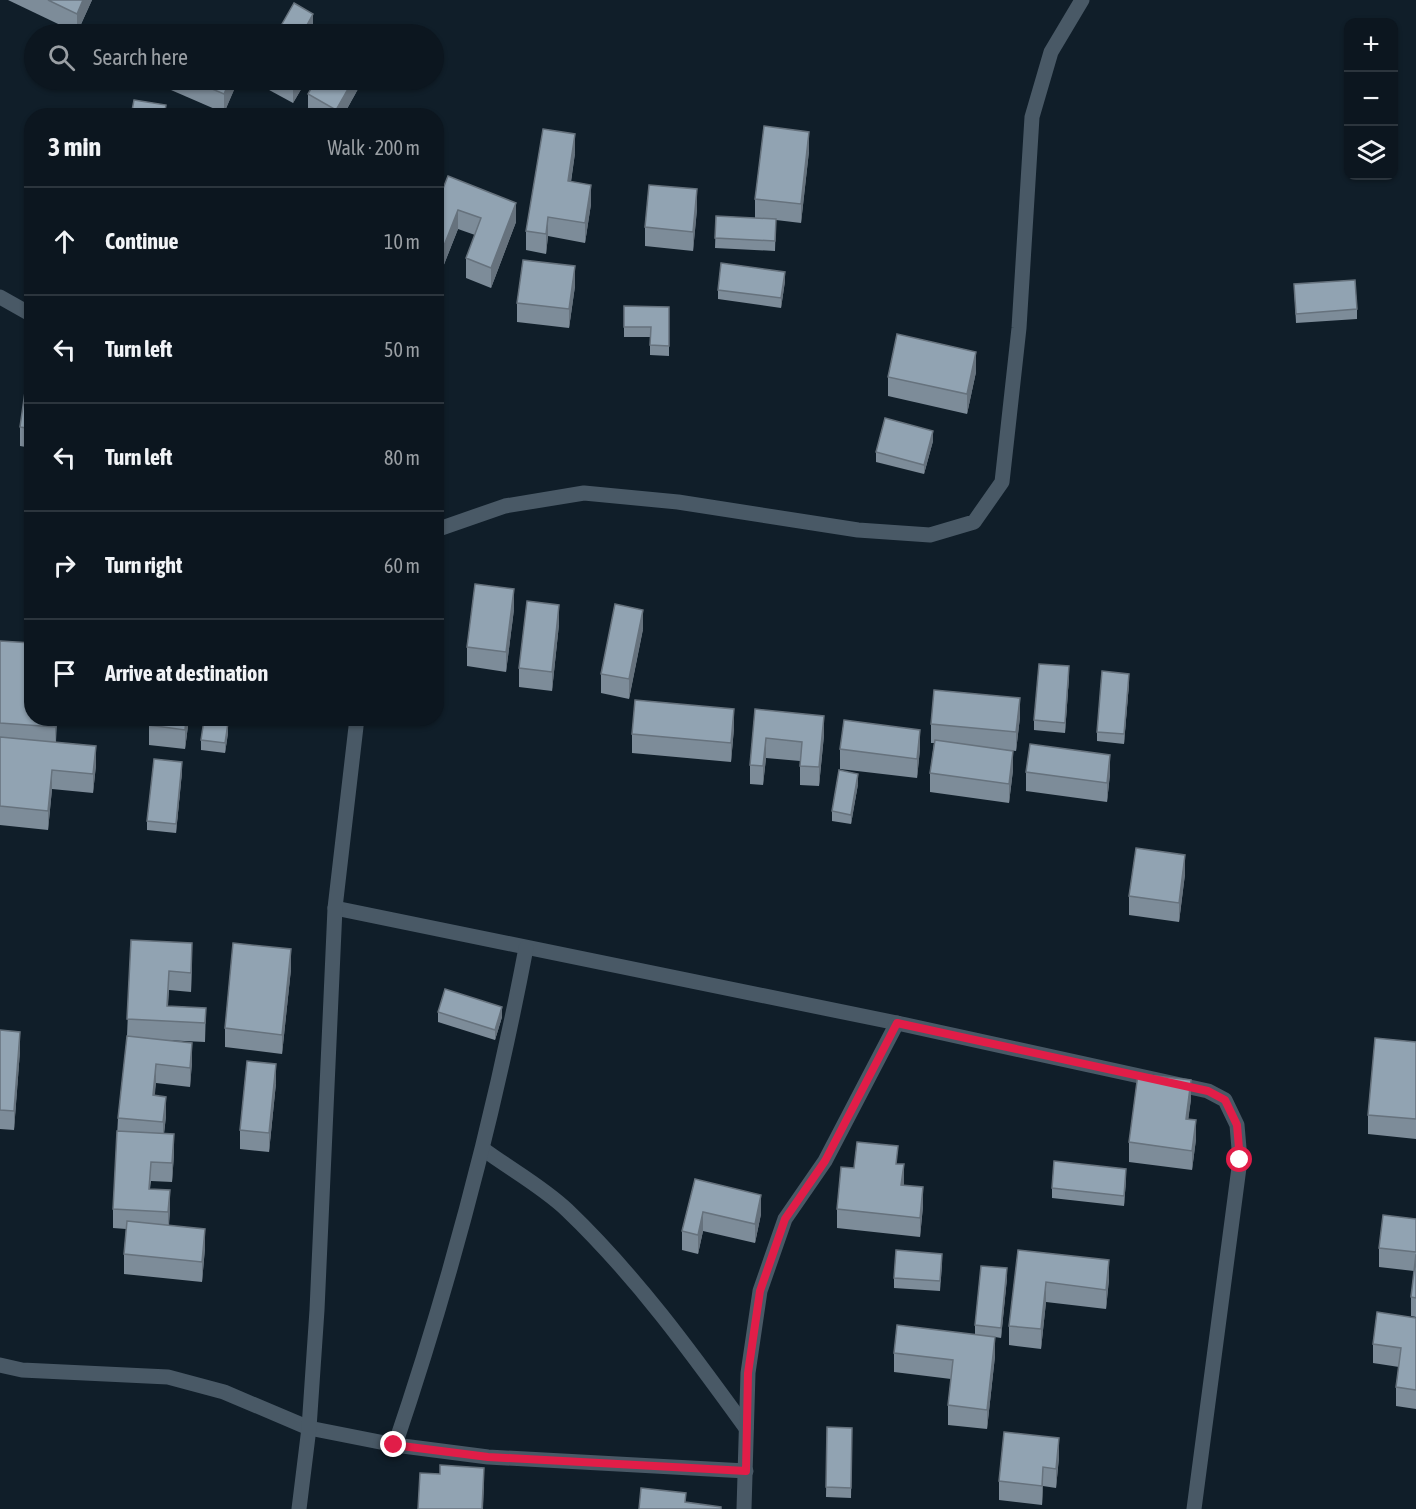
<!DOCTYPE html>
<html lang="en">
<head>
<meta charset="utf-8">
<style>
	:root { --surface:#0c161f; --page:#151f28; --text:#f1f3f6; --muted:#9a9fa4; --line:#2c353d }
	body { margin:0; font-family:"Asap Condensed",sans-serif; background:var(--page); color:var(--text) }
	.controls { position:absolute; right:18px; top:18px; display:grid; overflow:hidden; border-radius:12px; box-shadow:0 2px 4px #0004 }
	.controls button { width:54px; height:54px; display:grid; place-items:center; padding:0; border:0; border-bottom:2px solid var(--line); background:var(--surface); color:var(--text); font:30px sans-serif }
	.stop { position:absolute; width:18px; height:18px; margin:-14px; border:4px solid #e11d48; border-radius:50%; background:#fff }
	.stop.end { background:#e11d48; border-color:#fff; box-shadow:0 2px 6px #0008 }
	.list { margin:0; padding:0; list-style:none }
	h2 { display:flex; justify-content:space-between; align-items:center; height:78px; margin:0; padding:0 24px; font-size:26px }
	h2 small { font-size:20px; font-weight:400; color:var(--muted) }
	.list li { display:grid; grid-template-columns:39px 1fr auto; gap:18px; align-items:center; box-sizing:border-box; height:108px; padding:0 24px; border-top:2px solid var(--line) }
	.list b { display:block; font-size:22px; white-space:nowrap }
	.list em { font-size:20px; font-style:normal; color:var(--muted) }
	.icon { flex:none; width:33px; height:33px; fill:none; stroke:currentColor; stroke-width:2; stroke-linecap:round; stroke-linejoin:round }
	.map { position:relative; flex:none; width:1416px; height:1509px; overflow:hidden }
	.search { position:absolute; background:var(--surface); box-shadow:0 2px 4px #0004; left:24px; top:24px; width:420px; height:66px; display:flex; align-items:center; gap:15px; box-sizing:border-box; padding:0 21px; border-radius:33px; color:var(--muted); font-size:22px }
	.panel { position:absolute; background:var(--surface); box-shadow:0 2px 4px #0004; left:24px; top:108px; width:420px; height:618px; border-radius:24px }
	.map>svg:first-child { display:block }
</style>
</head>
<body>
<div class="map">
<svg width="1416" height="1509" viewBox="0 0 1416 1509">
	<rect width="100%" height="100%" fill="#101e29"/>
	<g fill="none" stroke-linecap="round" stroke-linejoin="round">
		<g stroke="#495966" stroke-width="15">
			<polyline points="0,297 32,315"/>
			<polyline points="436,530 505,506 584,493 678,502 858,530 930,535 974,522 1002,482 1019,328 1032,117 1051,52 1082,0"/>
			<polyline points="335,908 897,1023 1208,1091 1225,1100 1237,1125 1240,1160 1194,1509"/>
			<path d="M 483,1149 C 510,1169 543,1187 567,1210 C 636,1276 691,1352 746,1428"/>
			<polyline points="0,1365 22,1370 168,1377 224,1392 309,1428 395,1445 488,1457 746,1471"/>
			<path d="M 395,1445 C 450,1283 494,1116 526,948"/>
			<polyline points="299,1509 309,1428 317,1310 335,908 357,718"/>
			<polyline points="744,1509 748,1373 760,1291 785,1219 825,1161 897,1023"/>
		</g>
	</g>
	<g fill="#7d8c99">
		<polygon points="8,0 92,0 77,33"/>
		<polygon points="148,80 238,80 224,113"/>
		<polygon points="251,80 306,80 306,81 293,103"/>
		<polygon points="316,80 363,80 343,116 313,116 308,113 308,94"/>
		<polygon points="809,151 801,223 776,220 775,251 715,248 716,216 755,218 755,199"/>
		<polygon points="575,153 571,182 591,204 585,243 548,236 546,254 526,250 526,231"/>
		<polygon points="436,206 516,222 491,288 466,278 466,258 475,235 458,229 443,267 436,265"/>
		<polygon points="697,209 693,251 645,246 645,227"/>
		<polygon points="785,281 781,308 718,299 718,290"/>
		<polygon points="1294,284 1357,309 1357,319 1296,323"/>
		<polygon points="575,286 569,328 517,322 517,303"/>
		<polygon points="624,306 669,307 669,356 650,355 650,337 624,337"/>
		<polygon points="32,364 32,448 20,446 20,427"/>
		<polygon points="976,372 967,414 888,396 888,377"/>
		<polygon points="933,441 924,474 876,462 876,452"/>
		<polygon points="514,609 506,672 467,666 467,647"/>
		<polygon points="559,624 552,691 519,687 519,668"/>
		<polygon points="643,629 629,699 601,693 601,674"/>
		<polygon points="0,641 57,718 56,742 96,765 93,793 52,789 48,830 0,825"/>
		<polygon points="1069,676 1065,733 1034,730 1034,720"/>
		<polygon points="1129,683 1124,744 1097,741 1097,732"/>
		<polygon points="755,709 824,735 819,786 800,785 800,761 766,758 763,785 750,784 750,765"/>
		<polygon points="1020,717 1016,751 997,749 1013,770 1009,803 930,792 930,773 934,743 931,743 931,724"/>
		<polygon points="189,718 185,749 149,745 149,725"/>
		<polygon points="734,728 731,762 632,753 632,734"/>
		<polygon points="228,733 225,753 201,750 201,740"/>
		<polygon points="840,749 920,749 917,778 840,769"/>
		<polygon points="182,772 176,833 147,830 147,821"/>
		<polygon points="1026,772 1110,774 1107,802 1026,791"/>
		<polygon points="858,784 851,824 832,821 832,811"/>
		<polygon points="1185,874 1179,922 1129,915 1129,896"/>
		<polygon points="131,940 192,962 191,992 169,990 168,1006 206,1008 205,1042 164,1040 192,1062 190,1087 156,1083 154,1095 166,1116 164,1134 174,1154 172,1182 151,1181 150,1189 170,1209 169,1226 205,1248 202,1282 124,1274 124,1254 126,1229 113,1228 113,1209 118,1118 127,1036"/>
		<polygon points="291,969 282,1054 225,1047 225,1028"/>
		<polygon points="438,1012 502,1017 495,1040 438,1022"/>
		<polygon points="0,1030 20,1051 14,1130 0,1129"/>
		<polygon points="1416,1042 1416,1139 1368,1134 1368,1115"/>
		<polygon points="276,1083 269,1152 240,1149 240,1130"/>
		<polygon points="1191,1099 1188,1119 1196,1139 1192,1170 1129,1162 1129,1142"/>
		<polygon points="898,1164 903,1185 923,1206 920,1237 837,1228 837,1209 854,1168"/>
		<polygon points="695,1179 761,1214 755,1243 703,1231 698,1254 682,1250 682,1231"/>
		<polygon points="1126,1179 1124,1206 1052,1198 1052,1188"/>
		<polygon points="1416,1219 1416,1317 1411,1316 1411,1297 1414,1271 1379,1267 1379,1248"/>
		<polygon points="1018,1250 1109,1279 1106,1309 1046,1302 1041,1349 1009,1345 1009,1326"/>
		<polygon points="942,1264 940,1291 894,1288 894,1278"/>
		<polygon points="1007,1278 1001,1338 995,1337 995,1356 987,1429 948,1425 948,1405 951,1379 894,1372 894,1353 975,1335 975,1325"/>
		<polygon points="1416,1318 1416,1409 1396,1406 1396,1387 1399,1367 1373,1363 1373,1344"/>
		<polygon points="827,1427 852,1428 851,1498 826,1497"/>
		<polygon points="1059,1457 1056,1488 1043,1486 1042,1505 999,1500 999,1481"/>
	</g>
	<g fill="#66727d">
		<polygon points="83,0 92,0 77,33 77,14"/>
		<polygon points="313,14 313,34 302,34"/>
		<polygon points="230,80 238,80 238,81 224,113 224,94"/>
		<polygon points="296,80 306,80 306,81 293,103 293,84"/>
		<polygon points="353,80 363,80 343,116 336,116 336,110"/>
		<polygon points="809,132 809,151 801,223 801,204"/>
		<polygon points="575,134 575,153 568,201 568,181"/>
		<polygon points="591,185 591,204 585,243 585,223"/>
		<polygon points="697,189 697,209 693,251 693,232"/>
		<polygon points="516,203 516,222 491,288 491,268"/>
		<polygon points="458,210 458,229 443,267 443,248"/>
		<polygon points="548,217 548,236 546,254 546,234"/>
		<polygon points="575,266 575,286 569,328 569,309"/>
		<polygon points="785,272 785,281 781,308 781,298"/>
		<polygon points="976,352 976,372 967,414 967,394"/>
		<polygon points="933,431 933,441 924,474 924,465"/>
		<polygon points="514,589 514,609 506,672 506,652"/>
		<polygon points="559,605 559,624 552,691 552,672"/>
		<polygon points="643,610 643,629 629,699 629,679"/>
		<polygon points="1069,666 1069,676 1065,733 1065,723"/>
		<polygon points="1129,674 1129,683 1124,744 1124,734"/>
		<polygon points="1020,698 1020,717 1016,751 1016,732"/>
		<polygon points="734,709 734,728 731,762 731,743"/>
		<polygon points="824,716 824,735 819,786 819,767"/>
		<polygon points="56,718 57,718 55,746 55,727"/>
		<polygon points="186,718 189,718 185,749 185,730"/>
		<polygon points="228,723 228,733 225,753 225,743"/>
		<polygon points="920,730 920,749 917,778 917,759"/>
		<polygon points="766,738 766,758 763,785 763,766"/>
		<polygon points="96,746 96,765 93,793 93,774"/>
		<polygon points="1013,751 1013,770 1009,803 1009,784"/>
		<polygon points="1110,755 1110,774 1107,802 1107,783"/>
		<polygon points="182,762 182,772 176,833 176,824"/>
		<polygon points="52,770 52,789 48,830 48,811"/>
		<polygon points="858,774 858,784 851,824 851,815"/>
		<polygon points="1185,855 1185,874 1179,922 1179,903"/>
		<polygon points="192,943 192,962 191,992 191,973"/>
		<polygon points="291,949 291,969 282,1054 282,1035"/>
		<polygon points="502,1007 502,1017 495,1040 495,1030"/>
		<polygon points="20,1032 20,1051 14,1130 14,1111"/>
		<polygon points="192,1043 192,1062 190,1087 190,1068"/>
		<polygon points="156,1064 156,1083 153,1114 153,1095"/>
		<polygon points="276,1064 276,1083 269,1152 269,1133"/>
		<polygon points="1191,1080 1191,1099 1186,1138 1186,1119"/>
		<polygon points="166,1097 166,1116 163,1141 163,1122"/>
		<polygon points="1196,1120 1196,1139 1192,1170 1192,1151"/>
		<polygon points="174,1134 174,1154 172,1182 172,1163"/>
		<polygon points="904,1164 904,1184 901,1204 901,1185"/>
		<polygon points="1126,1169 1126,1179 1124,1206 1124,1196"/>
		<polygon points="923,1187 923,1206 920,1237 920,1218"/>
		<polygon points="170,1190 170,1209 168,1232 168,1212"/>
		<polygon points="761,1195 761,1214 755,1243 755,1224"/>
		<polygon points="703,1212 703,1231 698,1254 698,1235"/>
		<polygon points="205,1229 205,1248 202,1282 202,1262"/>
		<polygon points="1109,1260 1109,1279 1106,1309 1106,1290"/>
		<polygon points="1007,1268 1007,1278 1001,1338 1001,1328"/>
		<polygon points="1046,1282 1046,1302 1041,1349 1041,1329"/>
		<polygon points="995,1337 995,1356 987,1429 987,1410"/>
		<polygon points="1059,1438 1059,1457 1056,1488 1056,1469"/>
		<polygon points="1043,1467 1043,1486 1042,1505 1042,1486"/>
		<polygon points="484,1468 484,1487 483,1509 482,1509"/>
	</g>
	<g fill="#91a3b2" stroke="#66727d" stroke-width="1.5">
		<polygon points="48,0 83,0 77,14"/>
		<polygon points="294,3 313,14 302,34 264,34 269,26 278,31"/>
		<polygon points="162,29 175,34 159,34"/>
		<polygon points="191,80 230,80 224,94"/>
		<polygon points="285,80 296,80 293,84"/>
		<polygon points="316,80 353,80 336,110 308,94"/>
		<polygon points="134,100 166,105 164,116 131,116"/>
		<polygon points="764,126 809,132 801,204 755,199"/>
		<polygon points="543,129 575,134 568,181 591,185 585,223 548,217 546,234 526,231"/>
		<polygon points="448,176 516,203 491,268 466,258 481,218 458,210 443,248 436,245 436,206"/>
		<polygon points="649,185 697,189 693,232 645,227"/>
		<polygon points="716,216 776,219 775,241 715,238"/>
		<polygon points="523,260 575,266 569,309 517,303"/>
		<polygon points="721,263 785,272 781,298 718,290"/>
		<polygon points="1355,280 1357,309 1296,314 1294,284"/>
		<polygon points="624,306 669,307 669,346 650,345 651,327 624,327"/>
		<polygon points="897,334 976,352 967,394 888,377"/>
		<polygon points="29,364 32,364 32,429 20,427"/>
		<polygon points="885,418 933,431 924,465 876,452"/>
		<polygon points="475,584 514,589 506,652 467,647"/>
		<polygon points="527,601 559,605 552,672 519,668"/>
		<polygon points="615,604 643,610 629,679 601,674"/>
		<polygon points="0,641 32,643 32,718 56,718 55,727 0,723"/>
		<polygon points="1039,664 1069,666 1065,723 1034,720"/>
		<polygon points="1102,671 1129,674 1124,734 1097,732"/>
		<polygon points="934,690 1020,698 1016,732 931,724"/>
		<polygon points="635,700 734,709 731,743 632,734"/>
		<polygon points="755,709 824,716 819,767 800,766 802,742 766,738 763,766 750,765"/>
		<polygon points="150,718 186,718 185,730 149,725"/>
		<polygon points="204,720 228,723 225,743 201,740"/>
		<polygon points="844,720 920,730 917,759 840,749"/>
		<polygon points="0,737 96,746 93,774 52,770 48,811 0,806"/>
		<polygon points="935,740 1013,751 1009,784 930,773"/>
		<polygon points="1030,744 1110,755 1107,783 1026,772"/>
		<polygon points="154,759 182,762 176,824 147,821"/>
		<polygon points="839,770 858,774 851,815 832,811"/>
		<polygon points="1136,848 1185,855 1179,903 1129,896"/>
		<polygon points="131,940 192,943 191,973 169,971 167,1006 206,1008 205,1023 127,1019"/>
		<polygon points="233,943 291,949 282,1035 225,1028"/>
		<polygon points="445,989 502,1007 495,1030 438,1012"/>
		<polygon points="0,1030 20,1032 14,1111 0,1110"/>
		<polygon points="127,1036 192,1043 190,1068 156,1064 153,1095 166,1097 163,1122 118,1118"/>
		<polygon points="1375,1038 1416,1042 1416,1119 1368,1115"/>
		<polygon points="247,1061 276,1064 269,1133 240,1130"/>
		<polygon points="1138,1074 1191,1080 1186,1119 1196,1120 1192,1151 1129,1142"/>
		<polygon points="117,1131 174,1134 172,1163 151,1162 149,1189 170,1190 168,1212 113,1209"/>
		<polygon points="857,1142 898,1146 896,1164 904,1164 901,1185 923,1187 920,1218 837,1209 841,1167 854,1168"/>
		<polygon points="1054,1161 1126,1169 1124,1196 1052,1188"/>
		<polygon points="695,1179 761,1195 755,1224 703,1212 698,1235 682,1231"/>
		<polygon points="1383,1215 1416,1219 1416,1252 1379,1248"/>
		<polygon points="127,1221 205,1229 202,1262 124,1254"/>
		<polygon points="896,1250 942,1254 940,1281 894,1278"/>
		<polygon points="1018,1250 1109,1260 1106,1290 1046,1282 1041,1329 1009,1326"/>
		<polygon points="1416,1254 1416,1298 1411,1297"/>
		<polygon points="981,1266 1007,1268 1001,1328 975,1325"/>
		<polygon points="1377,1312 1416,1318 1416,1390 1396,1387 1401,1348 1373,1344"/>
		<polygon points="897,1325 995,1337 987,1410 948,1405 953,1360 894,1353"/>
		<polygon points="827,1427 852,1428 851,1488 826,1487"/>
		<polygon points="1004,1432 1059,1438 1056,1469 1043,1467 1042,1486 999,1481"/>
		<polygon points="440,1465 484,1468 482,1509 418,1509 420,1473 440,1474"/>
		<polygon points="641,1488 686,1493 685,1502 721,1507 721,1509 639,1509"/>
	</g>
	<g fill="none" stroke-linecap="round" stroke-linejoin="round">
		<polyline stroke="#e11d48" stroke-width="8" points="394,1445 488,1457 746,1471 748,1373 760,1291 785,1219 825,1161 897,1023 1208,1091 1225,1100 1237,1125 1240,1160"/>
	</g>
</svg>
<div class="controls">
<button>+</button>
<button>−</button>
<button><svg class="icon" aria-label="layers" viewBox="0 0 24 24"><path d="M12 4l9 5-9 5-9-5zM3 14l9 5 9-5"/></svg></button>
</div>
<div class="stop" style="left:1240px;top:1160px"></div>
<div class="stop end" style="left:394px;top:1445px"></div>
<div class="search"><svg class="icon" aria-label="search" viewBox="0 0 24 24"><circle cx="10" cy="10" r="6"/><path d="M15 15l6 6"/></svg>Search here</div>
<section class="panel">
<h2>3 min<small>Walk · 200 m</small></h2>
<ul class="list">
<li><svg class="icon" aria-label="ahead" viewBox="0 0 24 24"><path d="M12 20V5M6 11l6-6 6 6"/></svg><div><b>Continue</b></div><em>10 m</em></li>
<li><svg class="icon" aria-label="left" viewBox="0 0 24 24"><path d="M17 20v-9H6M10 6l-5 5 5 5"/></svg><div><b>Turn left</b></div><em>50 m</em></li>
<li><svg class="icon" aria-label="left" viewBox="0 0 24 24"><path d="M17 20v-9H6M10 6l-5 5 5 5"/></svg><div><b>Turn left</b></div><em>80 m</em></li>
<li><svg class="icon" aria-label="right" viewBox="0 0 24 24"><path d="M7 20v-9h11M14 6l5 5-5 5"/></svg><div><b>Turn right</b></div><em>60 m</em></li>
<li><svg class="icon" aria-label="arrive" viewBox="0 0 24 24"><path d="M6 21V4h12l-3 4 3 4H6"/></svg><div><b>Arrive at destination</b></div></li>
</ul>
</section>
</div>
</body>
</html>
